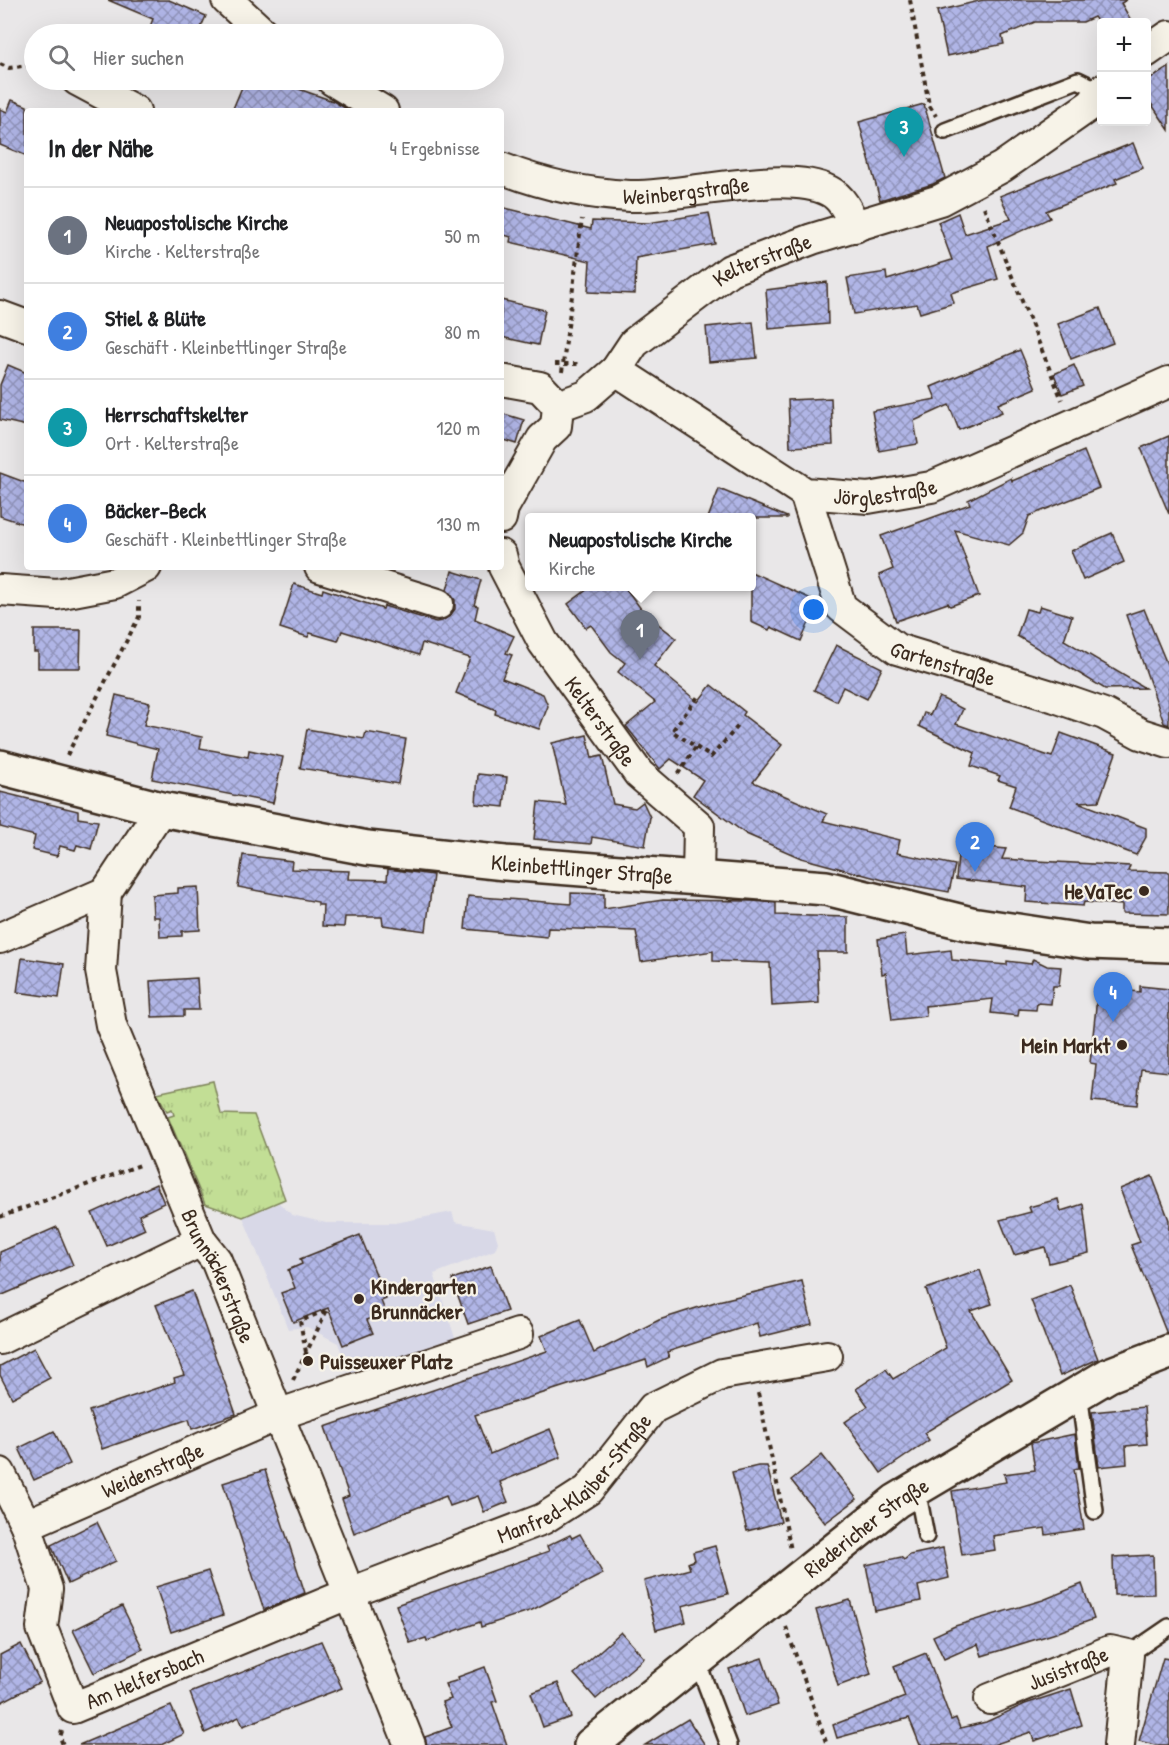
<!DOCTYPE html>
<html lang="de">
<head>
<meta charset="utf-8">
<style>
	:root { --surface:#fff; --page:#f2f2f2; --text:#202124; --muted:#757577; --line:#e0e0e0; --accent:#b45309 }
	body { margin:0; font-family:"Patrick Hand",sans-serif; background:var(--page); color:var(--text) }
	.controls { position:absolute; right:18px; top:18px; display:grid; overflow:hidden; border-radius:6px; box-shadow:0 6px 24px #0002 }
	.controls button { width:54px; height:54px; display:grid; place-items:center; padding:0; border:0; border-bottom:2px solid var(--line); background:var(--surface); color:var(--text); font:30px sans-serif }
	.you { position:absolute; left:814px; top:610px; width:21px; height:21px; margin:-15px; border:4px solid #fff; border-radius:50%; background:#1a73e8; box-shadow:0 0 0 9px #1a73e833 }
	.badge { display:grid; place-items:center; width:39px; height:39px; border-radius:50%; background:var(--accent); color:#fff; font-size:20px; font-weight:700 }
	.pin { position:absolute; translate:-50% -50px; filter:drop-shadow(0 2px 3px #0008) }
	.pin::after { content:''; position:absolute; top:32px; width:21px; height:18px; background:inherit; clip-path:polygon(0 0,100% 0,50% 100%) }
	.popup { position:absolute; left:525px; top:513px; width:231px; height:78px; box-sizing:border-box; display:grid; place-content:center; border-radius:6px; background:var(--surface); filter:drop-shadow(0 2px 4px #0005); font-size:20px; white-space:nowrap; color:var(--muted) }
	.popup b { font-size:22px; color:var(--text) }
	.popup::after { content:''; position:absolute; left:50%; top:100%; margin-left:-12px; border:12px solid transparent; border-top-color:var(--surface) }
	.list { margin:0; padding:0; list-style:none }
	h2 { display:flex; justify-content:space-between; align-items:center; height:78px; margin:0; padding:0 24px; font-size:26px }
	h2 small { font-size:20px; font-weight:400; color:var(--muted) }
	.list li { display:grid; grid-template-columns:39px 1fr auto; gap:18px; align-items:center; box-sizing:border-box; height:96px; padding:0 24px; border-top:2px solid var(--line) }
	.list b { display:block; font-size:22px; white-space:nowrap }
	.list p { margin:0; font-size:20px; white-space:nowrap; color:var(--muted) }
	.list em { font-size:20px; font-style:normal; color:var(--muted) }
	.icon { flex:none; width:33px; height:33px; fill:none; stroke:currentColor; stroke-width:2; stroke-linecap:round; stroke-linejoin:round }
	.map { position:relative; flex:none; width:1169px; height:1745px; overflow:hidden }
	.search { position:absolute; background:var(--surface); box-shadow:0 6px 24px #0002; left:24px; top:24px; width:480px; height:66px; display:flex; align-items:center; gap:15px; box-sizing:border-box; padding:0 21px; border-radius:33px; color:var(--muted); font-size:22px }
	.panel { position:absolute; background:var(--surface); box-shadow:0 6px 24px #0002; left:24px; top:108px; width:480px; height:462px; border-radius:6px }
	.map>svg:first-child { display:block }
</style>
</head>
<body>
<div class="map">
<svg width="1169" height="1745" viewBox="0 0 1169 1745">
	<defs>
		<pattern id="park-tufts" width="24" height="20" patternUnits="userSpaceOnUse" patternTransform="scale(1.5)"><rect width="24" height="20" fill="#c2de95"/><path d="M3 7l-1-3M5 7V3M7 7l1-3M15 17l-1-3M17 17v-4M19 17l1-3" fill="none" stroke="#a8bf80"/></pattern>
		<pattern id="building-cross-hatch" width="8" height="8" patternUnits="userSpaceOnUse" patternTransform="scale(1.5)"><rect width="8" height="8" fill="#b0b5e6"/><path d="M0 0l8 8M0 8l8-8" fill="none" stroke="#9093ba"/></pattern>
	</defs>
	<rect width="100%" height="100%" fill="#e9e7e8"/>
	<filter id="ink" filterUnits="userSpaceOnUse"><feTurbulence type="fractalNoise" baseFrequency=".0167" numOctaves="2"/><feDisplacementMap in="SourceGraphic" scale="12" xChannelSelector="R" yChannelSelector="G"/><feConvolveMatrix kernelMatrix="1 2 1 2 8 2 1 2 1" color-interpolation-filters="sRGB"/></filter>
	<g filter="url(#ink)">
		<polygon fill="#d8d8e7" points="279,1203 292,1215 326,1223 395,1223 452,1212 455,1222 494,1229 498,1242 495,1250 434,1274 457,1344 352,1380 338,1343 307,1327 288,1329 243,1217"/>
		<polygon fill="url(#park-tufts)" stroke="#7e845a" stroke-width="1.5" points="213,1081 221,1114 254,1115 285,1199 243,1217 205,1204 168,1117 174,1115 172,1109 167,1111 157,1093"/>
		<g fill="url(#building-cross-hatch)" stroke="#3b2a1e" stroke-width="1.5">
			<polygon points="108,0 169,0 206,16 198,34 147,34 153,19"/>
			<polygon points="983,0 1127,0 1121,3 1132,22 1098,22 1094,17 1083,22 1035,22 1002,36 1004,44 947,56 937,11"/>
			<polygon points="1169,67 1169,130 1146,96 1146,82"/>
			<polygon points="245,80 273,80 333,101 350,111 232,111"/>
			<polygon points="12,100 27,106 27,156 0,145 0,109 7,112"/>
			<polygon points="924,104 945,178 933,184 880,200 859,122"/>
			<polygon points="1133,143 1143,168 1115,179 1117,183 1046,211 1050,218 988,246 998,279 951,293 954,303 920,313 917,304 854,314 847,278 886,272 887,280 952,260 938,222 958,213 965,234 1011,219 1000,196"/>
			<polygon points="501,207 591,229 592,221 648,223 709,213 715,244 636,258 635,294 588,292 590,261 510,242 511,237 501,234"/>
			<polygon points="827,282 828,324 769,329 766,290"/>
			<polygon points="501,300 545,310 538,345 501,337"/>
			<polygon points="1100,308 1113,343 1071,359 1058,324"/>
			<polygon points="753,322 757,358 709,362 706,327"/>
			<polygon points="1020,350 1036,388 998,404 1002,412 959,430 949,405 914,421 918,444 879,451 872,411 936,399 931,387"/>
			<polygon points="8,365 27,373 27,426 0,420 0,385"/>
			<polygon points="1074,365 1083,386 1062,394 1054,374"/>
			<polygon points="831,398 833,445 790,447 788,400"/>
			<polygon points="504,414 524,420 517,444 501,439"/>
			<polygon points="1169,436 1169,514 1141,448"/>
			<polygon points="1084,451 1099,488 1029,516 1023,533 1009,545 955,530 979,596 950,606 948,603 896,621 879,575 893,569 881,536 970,504 968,500 1011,478 1012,481"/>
			<polygon points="0,473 27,483 27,525 0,516"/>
			<polygon points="719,489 787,517 787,518 708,518"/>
			<polygon points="1112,533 1124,562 1083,580 1071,551"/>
			<polygon points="452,571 481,580 474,605 478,606 475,619 514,636 506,653 512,655 502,678 543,694 548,706 539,729 495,714 496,710 456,693 470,658 422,643 419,655 342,631 338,641 310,633 308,637 280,628 294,584 322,593 323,589 383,609 384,606 436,622 442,621 450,616 455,609 455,600 447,590"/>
			<polygon points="751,572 818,602 801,641 771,627 769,630 751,622"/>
			<polygon points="592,586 624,586 644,613 676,638 654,666 698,702 711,685 745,712 743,715 782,745 753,782 827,814 823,821 900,840 897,853 955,865 949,892 887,881 801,858 746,834 693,795 703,780 671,759 660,769 626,726 655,702 618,672 625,663 611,652 591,625 586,628 568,604"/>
			<polygon points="1040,606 1072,616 1064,640 1145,688 1105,689 1017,636 1026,609 1038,612"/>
			<polygon points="1144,609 1169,669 1169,725 1164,723 1126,615"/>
			<polygon points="34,630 81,630 80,668 38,668 38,652 34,652"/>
			<polygon points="836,645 882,668 867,699 843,687 836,701 814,690"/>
			<polygon points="116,695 150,703 144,725 202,737 200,748 248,757 249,750 283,757 273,803 152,779 158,749 106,736"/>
			<polygon points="939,697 963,709 956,724 1052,757 1061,733 1116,753 1099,801 1078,802 1146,828 1146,837 1136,855 1009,807 1016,786 998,780 1000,776 971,766 975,753 919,726 924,713 930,715"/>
			<polygon points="307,729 364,739 366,732 406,739 398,784 300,768"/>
			<polygon points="587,735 592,758 602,756 613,804 635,808 643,802 650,817 645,846 592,837 591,844 534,839 538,802 566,805 552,743"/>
			<polygon points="478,774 507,777 504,807 476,804"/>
			<polygon points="0,792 78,811 78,818 98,821 91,849 77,845 75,850 60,846 57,856 32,850 35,836 0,827"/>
			<polygon points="959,844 1006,849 1002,859 1130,866 1128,871 1169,872 1169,914 1122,913 1122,905 1084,902 1083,906 1026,902 1027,887 956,879"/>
			<polygon points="243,855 292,861 291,869 349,871 348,879 387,880 388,869 433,875 426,931 383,925 382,917 345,917 344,927 322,926 323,905 318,905 318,902 238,887"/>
			<polygon points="198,887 200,930 182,931 182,936 160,937 159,917 153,917 152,895 178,893 178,888"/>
			<polygon points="571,893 604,894 604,909 663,900 752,901 776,903 776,915 848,917 848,952 817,952 819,1003 772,1006 770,963 713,961 713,951 641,962 636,931 548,928 547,937 465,929 468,896 571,904"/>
			<polygon points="905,935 907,955 951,950 952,960 1007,965 1007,961 1031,964 1033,959 1047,966 1061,967 1059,986 1053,986 1051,1004 1037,1003 1036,1010 1019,1009 1018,1016 991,1013 993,999 925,1006 926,1016 892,1020 886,973 882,974 878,939"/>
			<polygon points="22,958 64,964 59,998 17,992"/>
			<polygon points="197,978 199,1010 184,1010 184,1016 152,1017 150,981"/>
			<polygon points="1140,986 1169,989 1169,1072 1141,1069 1137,1105 1092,1101 1096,1064 1090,1063 1098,988 1140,992"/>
			<polygon points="1152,1176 1169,1220 1169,1334 1167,1334 1131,1245 1140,1242 1120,1189"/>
			<polygon points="156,1184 164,1203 139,1215 145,1229 107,1246 92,1213"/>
			<polygon points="1058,1199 1061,1211 1083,1204 1089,1253 1049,1263 1045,1247 1014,1255 1000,1220 1031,1212 1029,1207"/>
			<polygon points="57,1227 73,1265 0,1296 0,1252"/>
			<polygon points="360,1235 386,1299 381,1301 386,1313 367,1320 373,1333 343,1345 328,1308 293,1322 281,1293 295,1288 288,1270 302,1264 300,1259"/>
			<polygon points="491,1266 507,1311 468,1324 452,1279"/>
			<polygon points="980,1270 992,1304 971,1311 1012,1380 924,1433 929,1440 881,1473 845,1422 868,1406 856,1389 886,1369 893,1379 946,1348 926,1289"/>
			<polygon points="802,1281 812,1324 760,1337 757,1323 667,1352 669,1357 648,1367 646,1360 475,1415 490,1454 550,1429 561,1457 500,1482 508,1502 484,1512 478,1496 450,1506 446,1496 354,1533 342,1499 349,1496 325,1427 547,1351 541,1336 580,1320 594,1353 659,1320 718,1301"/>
			<polygon points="1070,1285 1098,1359 1060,1376 1031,1300"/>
			<polygon points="192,1291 236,1414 192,1429 189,1419 102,1449 89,1411 175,1382 174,1378 184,1375 156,1305"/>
			<polygon points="34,1348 50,1378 12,1398 0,1375 0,1366"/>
			<polygon points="1144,1407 1147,1444 1126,1446 1127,1464 1099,1467 1092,1412"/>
			<polygon points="54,1431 70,1464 34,1480 19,1448"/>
			<polygon points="1075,1434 1079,1468 1074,1469 1084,1529 1046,1535 1045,1528 993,1536 995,1550 962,1555 952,1491 1006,1482 1004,1474 1035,1470 1031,1443"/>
			<polygon points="822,1455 857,1499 825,1523 791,1480"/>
			<polygon points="758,1466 767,1466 781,1522 747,1531 732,1472"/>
			<polygon points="265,1470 305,1593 264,1610 223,1483"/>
			<polygon points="97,1522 116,1561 68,1584 51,1545"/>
			<polygon points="580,1534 603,1574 532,1610 481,1627 480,1622 427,1641 426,1638 410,1643 396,1605 549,1551 547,1546 570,1535 572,1538"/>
			<polygon points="715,1546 728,1594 682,1606 686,1622 656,1630 644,1581 690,1569 688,1563 695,1560 693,1552"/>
			<polygon points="943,1548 949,1578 918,1586 921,1601 875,1611 866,1565 901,1557 904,1560 910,1555"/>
			<polygon points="1153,1555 1154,1594 1114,1595 1113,1557"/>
			<polygon points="208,1571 223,1615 171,1632 156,1587"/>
			<polygon points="1082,1584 1094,1619 1056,1633 982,1656 978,1644 944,1659 933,1636 955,1626 1043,1600"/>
			<polygon points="850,1600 871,1674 838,1686 816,1610"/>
			<polygon points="122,1606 143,1649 94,1673 73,1630"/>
			<polygon points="621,1632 644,1658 596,1699 574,1674"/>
			<polygon points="321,1641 342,1688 243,1726 239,1717 205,1733 190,1693"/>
			<polygon points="21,1644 40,1682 0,1703 0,1655"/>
			<polygon points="926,1653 951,1720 956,1718 960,1728 986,1722 1025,1704 1071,1689 1082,1725 1034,1741 1031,1732 993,1745 920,1745 909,1718 837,1738 833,1725 905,1697 894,1666"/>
			<polygon points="762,1658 778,1705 745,1716 729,1669"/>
			<polygon points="1163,1658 1169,1659 1169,1745 1155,1745 1139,1741"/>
			<polygon points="485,1667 497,1701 492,1702 507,1745 427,1745 425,1737 452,1727 442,1702 451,1699 445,1684 459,1680 458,1677"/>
			<polygon points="558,1683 571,1717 543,1727 531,1693"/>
			<polygon points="171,1706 184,1734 161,1745 79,1745"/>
			<polygon points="688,1719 705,1745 645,1745"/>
		</g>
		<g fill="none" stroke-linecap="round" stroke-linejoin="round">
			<g stroke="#3b2a1e" stroke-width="20">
				<g id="lane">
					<polyline points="945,131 1078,80 1101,91"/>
					<polyline points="1079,1393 1095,1511"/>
					<polyline points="917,1489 926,1536"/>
					<polyline points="1128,1655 1169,1627"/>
					<polyline points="697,1661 729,1745"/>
				</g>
			</g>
			<g stroke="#3b2a1e" stroke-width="34">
				<g id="street">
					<polyline points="227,0 264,34"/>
					<polyline points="1146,52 1169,36"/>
					<polyline points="77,80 135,111"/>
					<polyline points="332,80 383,111"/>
					<path id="s1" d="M 501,168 C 541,184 586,194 630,196 C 680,198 785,168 829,191 C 843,198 849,214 855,227"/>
					<polyline points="0,316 27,326"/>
					<path id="s2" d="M 616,370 L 805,493 L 868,498 L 931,487 L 1169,382"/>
					<polyline points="501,380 540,387 558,406"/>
					<path id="s3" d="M 558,406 L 586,396 L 616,370 L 634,343 L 730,270 L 812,239 L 940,200 L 1002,167 L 1092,104 L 1102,90"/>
					<path id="s4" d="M 805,493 L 841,607 L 897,649 L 1055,697 L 1104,714 L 1141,734 L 1169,743"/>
					<polyline points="501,518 503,508 542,439 556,426 558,406"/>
					<path id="s5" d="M 501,555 L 504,567 L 543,642 L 639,774 L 699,826 L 698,877"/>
					<polyline points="320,567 438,604"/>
					<polyline points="0,590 57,594 115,583 146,567"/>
					<path id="s6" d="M 161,809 L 106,892 L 101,971 L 111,1025 L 201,1241 L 216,1260 L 410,1745"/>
					<polyline points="0,938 106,892"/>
					<polyline points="0,1339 201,1241"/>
					<path id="s7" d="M 0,1473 L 26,1525 L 47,1589 L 42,1628 L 73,1708 L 350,1593 L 543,1519 L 588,1490 L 653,1408 L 722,1374 L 827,1356"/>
					<path id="s8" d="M 26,1525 L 280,1414 L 518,1334"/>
					<path id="s9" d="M 990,1699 L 1110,1651 L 1128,1655 L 1119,1745"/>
				</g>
			</g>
			<g stroke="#3b2a1e" stroke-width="38">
				<g id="secondary">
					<path id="s10" d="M 0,767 L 161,809 L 367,848 L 505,863 L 826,888 L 971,924 L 1090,942 L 1169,945"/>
					<path id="s11" d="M 591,1745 L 896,1501 L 1109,1375 L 1169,1352"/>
				</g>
			</g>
			<g stroke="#3b2a1e" stroke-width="4" stroke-dasharray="4.5 4.5" stroke-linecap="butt">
				<polyline points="910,0 929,105 936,116"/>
				<polyline points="0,64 9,68 34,64"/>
				<polyline points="984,207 1062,400"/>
				<polyline points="555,364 580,364"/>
				<polyline points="562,372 582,219"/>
				<polyline points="696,747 711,757 739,725"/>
				<polyline points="67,755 139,617 139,601"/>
				<polyline points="678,774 696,747 672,731 700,694"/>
				<polyline points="0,1217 140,1165"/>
				<polyline points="306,1352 300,1321 327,1310"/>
				<polyline points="293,1380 328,1308"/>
				<polyline points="758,1393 791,1550"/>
				<polyline points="786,1627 827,1745"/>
				<polyline points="62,1731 60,1737 63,1745"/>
			</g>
			<use href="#lane" stroke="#f7f3e8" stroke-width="15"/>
			<use href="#street" stroke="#f7f3e8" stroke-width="30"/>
			<use href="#secondary" stroke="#f7f3e8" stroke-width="33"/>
		</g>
	</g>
	<g fill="#3b2a1e" stroke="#f7f3e8" stroke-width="2">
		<circle cx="1144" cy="891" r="6"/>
		<circle cx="1122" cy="1045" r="6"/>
		<circle cx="359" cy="1299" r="6"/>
		<circle cx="308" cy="1361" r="6"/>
	</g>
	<g text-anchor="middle" stroke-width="4.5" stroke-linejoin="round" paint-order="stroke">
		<g font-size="22" fill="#3b2a1e" stroke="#f7f3e8">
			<text dy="8" stroke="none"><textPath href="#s1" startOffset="189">Weinbergstraße</textPath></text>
			<text dy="8" stroke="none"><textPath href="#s3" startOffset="256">Kelterstraße</textPath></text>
			<text dy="8" stroke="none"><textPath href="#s2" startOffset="306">Jörglestraße</textPath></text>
			<text dy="8" stroke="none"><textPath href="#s4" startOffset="238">Gartenstraße</textPath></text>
			<text dy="8" stroke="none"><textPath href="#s5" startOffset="195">Kelterstraße</textPath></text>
			<text dy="8" stroke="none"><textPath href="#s10" startOffset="592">Kleinbettlinger Straße</textPath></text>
			<text dy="8" stroke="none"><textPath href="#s6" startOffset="507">Brunnäckerstraße</textPath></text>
			<text dy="8" stroke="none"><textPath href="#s8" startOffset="138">Weidenstraße</textPath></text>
			<text dy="8" stroke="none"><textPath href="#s7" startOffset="807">Manfred-Klaiber-Straße</textPath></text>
			<text dy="8" stroke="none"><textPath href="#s11" startOffset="351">Riedericher Straße</textPath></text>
			<text dy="8" stroke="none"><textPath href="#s9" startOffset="84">Jusistraße</textPath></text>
			<text dy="8" stroke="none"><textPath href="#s7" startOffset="328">Am Helfersbach</textPath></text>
		</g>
		<g font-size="22" font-weight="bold" fill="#3b2a1e" stroke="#f7f3e8" text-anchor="end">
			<text x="1132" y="899">HeVaTec</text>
			<text x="1110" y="1053">Mein Markt</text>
			<text x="371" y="1294" text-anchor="start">Kindergarten<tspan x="371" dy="25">Brunnäcker</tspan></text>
			<text x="320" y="1369" text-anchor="start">Puisseuxer Platz</text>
		</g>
	</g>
</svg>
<div class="controls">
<button>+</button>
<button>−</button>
</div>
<div class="you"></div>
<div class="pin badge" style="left:640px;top:660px;background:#6b7280">1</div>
<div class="popup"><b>Neuapostolische Kirche</b>Kirche</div>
<div class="pin badge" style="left:975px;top:872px;background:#3f7fe0">2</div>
<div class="pin badge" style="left:904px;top:157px;background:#0f9aa8">3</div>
<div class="pin badge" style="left:1113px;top:1022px;background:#3f7fe0">4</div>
<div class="search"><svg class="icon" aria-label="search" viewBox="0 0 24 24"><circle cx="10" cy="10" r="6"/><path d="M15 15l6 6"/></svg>Hier suchen</div>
<section class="panel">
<h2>In der Nähe<small>4 Ergebnisse</small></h2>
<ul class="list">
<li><span class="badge" style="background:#6b7280">1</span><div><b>Neuapostolische Kirche</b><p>Kirche · Kelterstraße</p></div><em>50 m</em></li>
<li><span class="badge" style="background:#3f7fe0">2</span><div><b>Stiel &amp; Blüte</b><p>Geschäft · Kleinbettlinger Straße</p></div><em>80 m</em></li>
<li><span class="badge" style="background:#0f9aa8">3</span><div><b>Herrschaftskelter</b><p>Ort · Kelterstraße</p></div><em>120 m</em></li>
<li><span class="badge" style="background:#3f7fe0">4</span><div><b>Bäcker-Beck</b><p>Geschäft · Kleinbettlinger Straße</p></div><em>130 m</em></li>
</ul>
</section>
</div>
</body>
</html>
